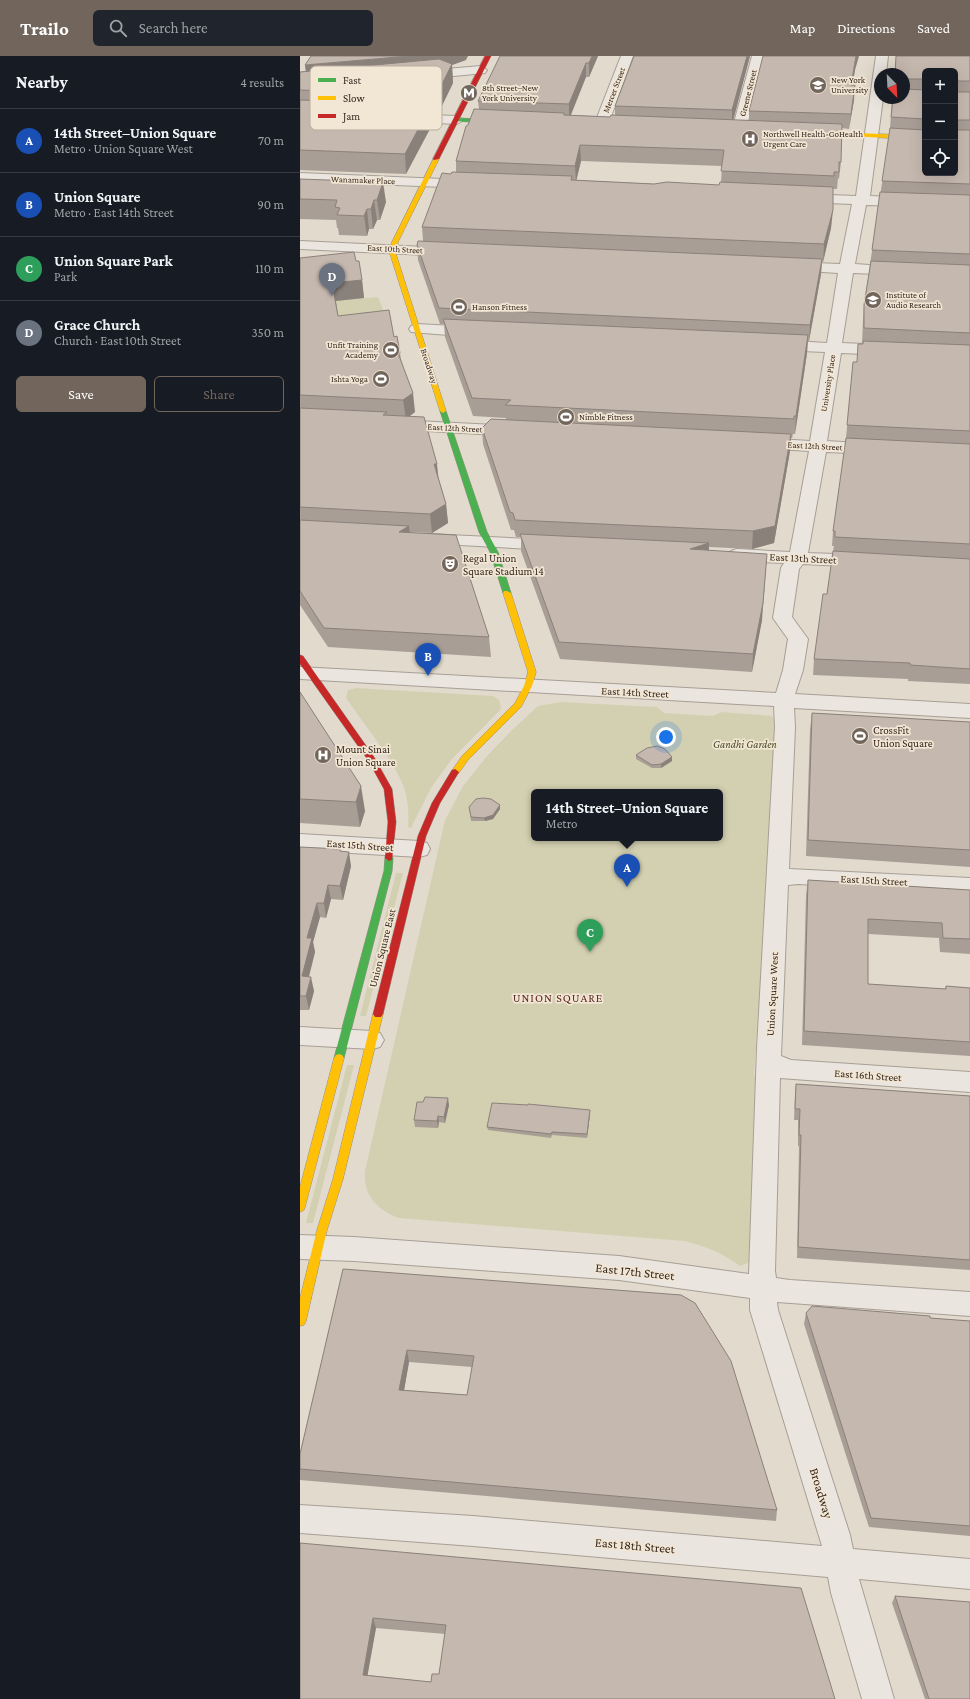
<!DOCTYPE html>
<html lang="en">
<head>
<meta charset="utf-8">
<style>
	:root { --surface:#171b24; --page:#20242c; --text:#f1f3f6; --muted:#9ea1a6; --line:#363941; --accent:#72665c }
	body { margin:0; font-family:"Crimson Pro",serif; background:var(--page); color:var(--text) }
	.controls { position:absolute; right:12px; top:12px; display:grid; overflow:hidden; border-radius:6px; box-shadow:0 4px 16px #0002 }
	.controls button { width:36px; height:36px; display:grid; place-items:center; padding:0; border:0; border-bottom:1px solid var(--line); background:var(--surface); color:var(--text); font:20px sans-serif }
	.compass { position:absolute; left:574px; top:12px; width:36px; height:36px; border-radius:50%; background:var(--surface); box-shadow:0 4px 16px #0002; rotate:156deg }
	.you { position:absolute; left:366px; top:681px; width:14px; height:14px; margin:-10px; border:3px solid #fff; border-radius:50%; background:#1a73e8; box-shadow:0 0 0 6px #1a73e833 }
	.badge { display:grid; place-items:center; width:26px; height:26px; border-radius:50%; background:var(--accent); color:#fff; font-size:13px; font-weight:700 }
	.pin { position:absolute; translate:-50% -33px; filter:drop-shadow(0 1px 2px #0008) }
	.pin::after { content:''; position:absolute; top:21px; width:14px; height:12px; background:inherit; clip-path:polygon(0 0,100% 0,50% 100%) }
	.popup { position:absolute; left:231px; top:733px; width:192px; height:52px; box-sizing:border-box; display:grid; place-content:center; border-radius:6px; background:var(--surface); filter:drop-shadow(0 1px 3px #0005); font-size:13px; white-space:nowrap; color:var(--muted) }
	.popup b { font-size:15px; color:var(--text) }
	.popup::after { content:''; position:absolute; left:50%; top:100%; margin-left:-8px; border:8px solid transparent; border-top-color:var(--surface) }
	.list { margin:0; padding:0; list-style:none }
	h2 { display:flex; justify-content:space-between; align-items:center; height:52px; margin:0; padding:0 16px; font-size:17px }
	h2 small { font-size:13px; font-weight:400; color:var(--muted) }
	.list li { display:grid; grid-template-columns:26px 1fr auto; gap:12px; align-items:center; box-sizing:border-box; height:64px; padding:0 16px; border-top:1px solid var(--line) }
	.list b { display:block; font-size:15px; white-space:nowrap }
	.list p { margin:0; font-size:13px; white-space:nowrap; color:var(--muted) }
	.list em { font-size:13px; font-style:normal; color:var(--muted) }
	.actions { display:flex; gap:8px; padding:12px 16px }
	.actions a { flex:1; padding:9px 0; border:1px solid var(--accent); border-radius:6px; text-align:center; font-size:14px; color:var(--accent) }
	.actions .main { background:var(--accent); color:#fff }
	.icon { flex:none; width:22px; height:22px; fill:none; stroke:currentColor; stroke-width:2; stroke-linecap:round; stroke-linejoin:round }
	.map { position:relative; flex:none; width:670px; height:1643px; overflow:hidden }
	header { display:flex; align-items:center; gap:24px; box-sizing:border-box; height:56px; padding:0 20px; background:var(--accent); color:#fff }
	header strong { font-size:19px }
	nav { display:flex; gap:22px; margin-inline-start:auto; font-size:14px }
	.search { width:280px; height:36px; background:var(--page); display:flex; align-items:center; gap:10px; box-sizing:border-box; padding:0 14px; border-radius:6px; color:var(--muted); font-size:15px }
	main { display:flex }
	aside { flex:1; background:var(--surface) }
	.map>svg:first-child { display:block }
</style>
</head>
<body>
<header>
<strong>Trailo</strong>
<div class="search"><svg class="icon" aria-label="search" viewBox="0 0 24 24"><circle cx="10" cy="10" r="6"/><path d="M15 15l6 6"/></svg>Search here</div>
<nav><a>Map</a><a>Directions</a><a>Saved</a></nav>
</header>
<main>
<aside>
<h2>Nearby<small>4 results</small></h2>
<ul class="list">
<li><span class="badge" style="background:#1a4fb4">A</span><div><b>14th Street–Union Square</b><p>Metro · Union Square West</p></div><em>70 m</em></li>
<li><span class="badge" style="background:#1a4fb4">B</span><div><b>Union Square</b><p>Metro · East 14th Street</p></div><em>90 m</em></li>
<li><span class="badge" style="background:#2e9e5b">C</span><div><b>Union Square Park</b><p>Park</p></div><em>110 m</em></li>
<li><span class="badge" style="background:#6b7280">D</span><div><b>Grace Church</b><p>Church · East 10th Street</p></div><em>350 m</em></li>
</ul>
<div class="actions"><a class="main">Save</a><a>Share</a></div>
</aside>
<div class="map">
<svg width="670" height="1643" viewBox="0 0 670 1643">
	<rect width="100%" height="100%" fill="#e2dacd"/>
	<g fill="#d3d0b1" fill-rule="evenodd">
		<polygon points="78,241 91,273 41,278 31,245"/>
		<path d="M 56,632 L 193,640 L 199,644 L 201,652 L 199,655 L 151,704 L 131,732 L 111,772 L 108,771 C 109,757 108,742 103,729 C 92,702 63,667 46,642 L 48,634 Z"/>
		<path d="M 261,646 L 357,651 L 364,657 L 413,660 L 421,656 L 472,660 L 475,664 L 469,805 L 454,1018 L 459,1029 L 450,1206 L 440,1210 C 422,1197 406,1190 384,1185 L 99,1162 C 78,1154 63,1140 65,1115 L 145,764 L 163,730 L 187,700 L 212,674 L 238,650 ZM 234,736 L 420,736 L 420,782 L 234,782 Z"/>
		<polygon points="96,817 103,817 66,960 60,960"/>
		<polygon points="47,1009 54,1009 13,1167 6,1167"/>
	</g>
	<g fill="none" stroke-linecap="round" stroke-linejoin="round">
		<g stroke="#a79f96" stroke-width="2">
			<g id="street">
				<polygon points="321,0 333,0 308,69 306,72 296,72 294,69"/>
				<polygon points="452,0 464,0 446,74 444,77 434,77 432,74"/>
				<polygon points="576,0 588,0 586,18 580,18 580,42 583,42 570,140 670,144 670,152 566,149 555,208 599,211 604,212 606,215 604,218 599,219 553,217 542,287 587,289 593,291 595,294 593,297 587,299 541,297 527,385 574,388 580,389 582,393 580,397 574,398 526,396 508,497 562,499 568,501 571,505 568,509 562,511 503,508 499,513 492,561 508,583 503,614 495,638 670,648 670,662 494,652 495,671 489,813 670,822 670,838 498,828 488,829 481,1000 491,1004 670,1016 670,1036 480,1022 475,1215 476,1222 490,1224 670,1236 670,1260 477,1246 478,1254 550,1479 553,1493 670,1503 670,1533 559,1523 594,1643 562,1643 531,1537 528,1521 173,1490 0,1477 0,1449 173,1460 522,1490 450,1254 450,1242 319,1224 54,1205 0,1203 0,1179 54,1181 319,1200 449,1218 457,992 475,671 474,650 0,623 0,611 476,637 483,614 488,583 473,562 481,512 484,507 437,505 431,503 428,499 431,495 437,493 490,496 509,395 461,392 455,391 453,387 455,383 461,382 510,385 525,296 477,294 471,292 469,289 471,286 477,284 527,287 538,217 491,214 486,213 484,210 486,207 491,206 540,208 552,148 503,146 498,145 496,142 498,139 503,138 556,140"/>
				<polygon points="181,10 187,14 185,17 122,23 116,19 122,15"/>
				<polygon points="102,58 157,60 164,64 157,68 97,65 95,62"/>
				<polygon points="0,117 167,124 172,125 174,128 172,131 167,132 0,125"/>
				<polygon points="0,185 147,192 152,193 154,196 152,199 147,200 0,193"/>
				<polygon points="117,268 173,271 179,273 181,276 179,279 173,281 111,276 109,273 111,270"/>
				<polygon points="97,364 213,370 219,371 221,375 219,379 213,380 91,373 89,369 91,365"/>
				<polygon points="129,478 250,484 256,485 259,489 256,493 250,494 123,487 120,483 123,479"/>
				<polygon points="0,778 119,785 127,787 130,793 127,799 119,801 0,794"/>
				<polygon points="0,971 72,975 80,977 84,984 80,991 72,993 0,989"/>
			</g>
		</g>
		<g stroke="#978f86" stroke-width="1">
			<g id="fast">
				<polygon points="157,62 200,64 203,66 200,68 155,65 154,64"/>
				<polygon points="143,353 146,355 187,476 198,496 211,537 210,539 207,539 203,537 190,496 179,476 140,355"/>
				<polygon points="89,799 93,802 92,815 44,1002 42,1005 39,1006 36,1005 34,1002 84,815 85,802"/>
			</g>
		</g>
		<g stroke="#978f86" stroke-width="1">
			<g id="slow">
				<polygon points="512,75 625,80 625,84 510,78 509,77"/>
				<polygon points="134,102 139,103 98,186 96,198 146,355 143,357 140,355 90,198 92,186"/>
				<polygon points="204,535 207,535 211,537 236,616 232,630 221,651 168,704 158,718 155,719 151,716 162,700 215,647 224,630 228,616 203,537"/>
				<polygon points="78,954 81,955 83,958 43,1123 27,1174 6,1265 4,1269 0,1270 0,1242 17,1174 33,1123 73,958 75,955"/>
				<polygon points="39,998 42,999 44,1002 5,1151 4,1154 0,1156 0,1131 34,1002 36,999"/>
			</g>
		</g>
		<g stroke="#978f86" stroke-width="1">
			<g id="jam">
				<polygon points="185,0 191,0 139,103 134,104 133,103"/>
				<polygon points="0,599 3,600 74,701 92,733 96,766 92,804 89,805 85,802 88,766 84,733 68,704 0,608"/>
				<polygon points="155,713 159,716 140,747 126,780 83,958 81,961 75,961 73,958 118,780 132,747 152,714"/>
			</g>
		</g>
		<use href="#street" fill="#eae5de" fill-rule="evenodd"/>
		<use href="#fast" fill="#4caf50" fill-rule="evenodd"/>
		<use href="#slow" fill="#ffc107" fill-rule="evenodd"/>
		<use href="#jam" fill="#c62828" fill-rule="evenodd"/>
	</g>
	<g fill="#a99e96" fill-rule="evenodd">
		<path d="M 298,0 L 289,21 L 286,21 L 271,59 L 310,61 L 315,59 L 315,50 L 450,0 L 433,64 L 449,64 L 449,55 L 555,14 L 552,29 L 554,44 L 549,73 L 541,72 L 541,106 L 539,123 L 538,122 L 537,133 L 533,133 L 531,172 L 523,206 L 522,206 L 521,218 L 509,285 L 508,285 L 507,297 L 495,378 L 493,378 L 492,382 L 491,382 L 490,395 L 474,487 L 452,493 L 409,491 L 409,494 L 462,564 L 452,616 L 260,603 L 221,495 L 221,481 L 216,481 L 214,474 L 211,474 L 183,388 L 182,372 L 206,364 L 206,362 L 173,360 L 145,281 L 144,268 L 140,268 L 118,204 L 117,189 L 123,185 L 122,171 L 151,118 L 156,116 L 156,105 L 168,69 L 179,53 L 178,45 ZM 281,105 L 422,110 L 421,126 L 419,129 L 354,128 L 276,124 Z"/>
		<path d="M 670,0 L 670,628 L 608,625 L 608,623 L 513,619 L 514,603 L 527,538 L 533,495 L 534,490 L 532,490 L 533,475 L 546,382 L 553,306 L 557,306 L 562,288 L 563,264 L 564,249 L 590,73 L 592,42 L 604,42 L 604,18 ZM 625,15 L 655,117 L 625,117 Z"/>
		<polygon points="166,4 152,9 153,27 138,58 132,58 132,69 106,118 0,114 0,16 6,15 5,9"/>
		<polygon points="0,123 86,146 80,164 77,164 73,173 69,173 67,180 39,179 38,172 37,172 36,164 0,163"/>
		<polygon points="0,202 56,205 62,224 64,242 36,245 38,260 94,281 100,297 101,304 115,356 109,360 139,424 146,448 148,467 132,477 110,476 189,581 191,601 28,591 0,549"/>
		<polygon points="0,636 65,755 60,771 0,767"/>
		<polygon points="512,657 670,666 670,811 506,800 510,674"/>
		<polygon points="336,699 372,701 372,705 361,712 352,712 336,703"/>
		<polygon points="169,751 200,753 193,763 185,765 171,765"/>
		<polygon points="0,791 41,795 51,810 43,844 31,843 26,862 20,861 13,886 15,896 9,921 14,935 9,954 0,954"/>
		<polygon points="508,824 670,834 670,898 640,896 639,882 568,878 568,928 645,933 646,930 670,932 670,1000 502,989 506,839"/>
		<polygon points="496,1028 670,1040 670,1214 497,1202 499,1090 498,1090 498,1064 494,1064 495,1039"/>
		<polygon points="123,1046 149,1049 145,1067 139,1066 138,1072 115,1071 114,1064"/>
		<polygon points="290,1054 290,1058 287,1082 252,1079 251,1082 188,1074 187,1071"/>
		<path d="M 43,1213 L 477,1454 L 476,1465 L 0,1424 L 0,1398 ZM 109,1306 L 172,1311 L 167,1339 L 104,1334 Z"/>
		<polygon points="506,1257 630,1262 670,1265 670,1480 569,1471 504,1268"/>
		<path d="M 0,1487 L 535,1643 L 0,1643 ZM 76,1572 L 145,1578 L 139,1618 L 131,1626 L 67,1619 Z"/>
		<polygon points="595,1540 670,1643 625,1643 592,1547"/>
	</g>
	<g fill="#8a817a">
		<polygon points="109,0 168,0 166,4 152,9 153,27 138,58 137,38 7,24 5,9"/>
		<polygon points="292,0 298,0 289,21 289,7"/>
		<polygon points="447,0 450,0 432,69 432,54"/>
		<polygon points="556,0 559,0 555,14 550,44 551,29"/>
		<polygon points="286,7 286,21 269,63 269,48"/>
		<polygon points="606,23 604,36 604,27"/>
		<polygon points="555,29 554,44 549,73 551,58"/>
		<polygon points="131,49 132,69 106,118 105,98"/>
		<polygon points="280,89 281,105 276,126 275,110"/>
		<polygon points="83,126 86,146 80,164 77,144"/>
		<polygon points="74,144 77,164 73,173 71,153"/>
		<polygon points="67,153 69,173 67,180 64,160"/>
		<polygon points="533,154 531,172 523,206 524,188"/>
		<polygon points="522,203 521,218 509,285 510,269"/>
		<polygon points="62,224 64,242 35,245 32,227"/>
		<polygon points="508,279 507,297 495,378 496,360"/>
		<polygon points="113,337 115,356 106,363 103,344"/>
		<polygon points="491,378 490,395 474,487 452,493 453,475"/>
		<polygon points="134,408 137,408 139,427"/>
		<polygon points="146,448 148,467 132,477 130,458"/>
		<polygon points="109,470 111,489 99,476"/>
		<polygon points="409,487 408,505 390,493"/>
		<polygon points="467,498 462,564 452,616 453,598"/>
		<polygon points="372,701 372,705 361,712 361,708"/>
		<polygon points="61,730 65,755 60,771 56,746"/>
		<polygon points="200,749 200,753 193,763 185,765 184,762"/>
		<polygon points="49,796 51,810 43,844 40,830"/>
		<polygon points="28,829 31,843 26,862 24,847"/>
		<polygon points="17,847 20,861 13,886 15,896 5,935 2,920 7,882"/>
		<polygon points="11,921 14,935 9,954 6,940"/>
		<polygon points="148,1042 149,1049 145,1067 144,1061"/>
		<polygon points="290,1054 290,1058 287,1082 287,1078"/>
		<polygon points="138,1060 139,1066 138,1072 137,1065"/>
		<polygon points="107,1294 109,1306 102,1346 99,1334"/>
		<polygon points="73,1562 76,1572 66,1628 63,1619"/>
	</g>
	<g fill="#c5b8af" stroke="#8a817a" fill-rule="evenodd">
		<polygon points="11,0 109,0 5,9"/>
		<polygon points="200,0 292,0 289,7 286,7 269,48 178,45"/>
		<polygon points="334,0 447,0 432,54 315,50"/>
		<polygon points="463,0 556,0 551,29 555,29 551,58 449,55"/>
		<polygon points="596,0 670,0 670,25 656,25 656,36 670,36 670,64 656,64 656,74 670,74 670,128 582,125 590,72 625,74 625,117 655,117 655,15 625,15 625,23 606,23 604,27 604,18 595,18"/>
		<polygon points="139,3 152,8 137,38 0,34 0,16"/>
		<polygon points="604,33 625,34 625,63 591,61 593,42 604,42"/>
		<polygon points="0,44 131,49 105,98 0,94"/>
		<polygon points="174,53 264,57 264,59 310,61 311,59 542,68 541,106 539,106 539,116 534,116 534,120 421,115 424,94 280,89 275,110 156,105 166,70 168,69"/>
		<polygon points="152,116 272,120 271,124 354,128 367,126 419,129 420,126 533,131 533,154 524,188 122,171 142,117 151,118"/>
		<polygon points="0,123 83,126 77,144 74,144 71,153 67,153 64,160 37,159 40,152 35,151 37,144 0,143"/>
		<polygon points="580,136 670,139 670,198 572,194"/>
		<polygon points="118,185 522,203 510,269 139,252 117,189"/>
		<polygon points="54,196 56,205 59,205 62,224 32,227 38,260 89,254 94,281 97,280 100,297 98,297 113,337 103,344 0,339 0,202"/>
		<polygon points="571,205 670,209 670,277 564,272 564,249"/>
		<polygon points="143,263 508,279 496,360 494,360 494,363 205,349 211,344 172,342"/>
		<polygon points="563,285 670,289 670,375 547,369 553,306 557,306 558,288 563,288"/>
		<polygon points="0,352 87,356 83,359 124,361 137,408 134,408 146,448 130,458 0,451"/>
		<polygon points="191,363 491,378 475,470 453,475 215,464 213,457 210,456 182,372"/>
		<polygon points="546,382 670,388 670,488 535,481 535,475 533,475"/>
		<polygon points="0,464 109,470 99,476 156,479 189,581 24,572 0,535"/>
		<polygon points="220,478 409,487 390,493 467,498 463,547 453,598 259,586"/>
		<polygon points="533,495 670,503 670,613 610,609 610,607 514,603 523,538 527,538"/>
		<polygon points="0,636 61,730 56,746 0,743"/>
		<polygon points="512,657 670,666 670,794 508,784"/>
		<polygon points="357,690 365,693 372,701 361,708 352,709 336,699 347,692"/>
		<polygon points="183,742 191,743 200,749 193,759 184,762 171,761 169,751 176,743"/>
		<polygon points="0,791 40,793 40,795 49,796 40,830 28,829 24,847 17,847 7,882 12,882 2,920 11,921 6,940 0,940"/>
		<polygon points="508,824 670,834 670,883 643,882 642,867 568,863 568,928 646,933 646,930 670,932 670,986 504,975"/>
		<polygon points="496,1028 670,1040 670,1204 498,1191 501,1079 499,1079 500,1053 495,1053"/>
		<polygon points="125,1041 148,1042 144,1061 138,1060 137,1065 114,1064 117,1046 123,1046"/>
		<polygon points="192,1047 228,1049 228,1048 290,1054 287,1078 252,1076 251,1078 187,1071"/>
		<path d="M 43,1213 L 381,1239 L 395,1247 L 431,1305 L 477,1454 L 0,1413 L 0,1398 ZM 107,1294 L 174,1300 L 167,1339 L 99,1334 Z"/>
		<polygon points="512,1250 630,1260 630,1262 670,1265 670,1470 571,1462 506,1257"/>
		<path d="M 0,1487 L 501,1532 L 535,1643 L 0,1643 ZM 73,1562 L 146,1569 L 139,1618 L 132,1618 L 131,1626 L 63,1619 Z"/>
		<polygon points="595,1540 670,1546 670,1643 629,1643"/>
	</g>
	<defs>
		<g id="university-disc" transform="scale(0.9)"><circle r="9.5" fill="#72665c" stroke="#f2e6d4"/><path d="M0-5L7-2L0 1L-7-2ZM-4 1L0 2.5L4 1V4Q0 6-4 4Z" fill="#fff"/></g>
		<g id="metro-disc" transform="scale(0.9)"><circle r="9.5" fill="#72665c" stroke="#f2e6d4"/><path d="M-5.5 5V-5H-3L0 0L3-5H5.5V5H3V-.5L0 4L-3-.5V5Z" fill="#fff"/></g>
		<g id="hospital-disc" transform="scale(0.9)"><circle r="9.5" fill="#72665c" stroke="#f2e6d4"/><path d="M-5-5h3v3.5h4V-5h3V5h-3V1.5h-4V5h-3Z" fill="#fff"/></g>
		<g id="stadium-disc" transform="scale(0.9)"><circle r="9.5" fill="#72665c" stroke="#f2e6d4"/><path d="M0-5a6.5 5 0 1 0 0 10a6.5 5 0 1 0 0-10ZM-3.5-1.8h7v3.6h-7Z" fill="#fff"/></g>
		<g id="theatre-disc" transform="scale(0.9)"><circle r="9.5" fill="#72665c" stroke="#f2e6d4"/><path d="M-5-5.5Q0-4 5-5.5V0Q5 5 0 6Q-5 5-5 0ZM-3.3-2.5H-1v1.5H-3.3ZM1-2.5H3.3v1.5H1ZM-2.8 1Q0 5.5 2.8 1Z" fill="#fff"/></g>
	</defs>
	<g fill-rule="evenodd">
		<use href="#university-disc" x="518" y="29"/>
		<use href="#metro-disc" x="169" y="37"/>
		<use href="#hospital-disc" x="450" y="83"/>
		<use href="#university-disc" x="573" y="244"/>
		<use href="#stadium-disc" x="159" y="251"/>
		<use href="#stadium-disc" x="91" y="294"/>
		<use href="#stadium-disc" x="81" y="323"/>
		<use href="#stadium-disc" x="266" y="361"/>
		<use href="#theatre-disc" x="150" y="508"/>
		<use href="#stadium-disc" x="560" y="680"/>
		<use href="#hospital-disc" x="23" y="699"/>
	</g>
	<g text-anchor="middle" stroke-width="3.5" stroke-linejoin="round" paint-order="stroke">
		<g font-size="9" fill="#35271f" stroke="#f2e6d4" text-anchor="start">
			<text x="531" y="27">New York<tspan x="531" dy="10">University</tspan></text>
			<text x="182" y="35">8th Street–New<tspan x="182" dy="10">York University</tspan></text>
			<text x="463" y="81">Northwell Health-GoHealth<tspan x="463" dy="10">Urgent Care</tspan></text>
			<text x="586" y="242">Institute of<tspan x="586" dy="10">Audio Research</tspan></text>
			<text x="172" y="254">Hanson Fitness</text>
			<text x="78" y="292" text-anchor="end">Unfit Training<tspan x="78" dy="10">Academy</tspan></text>
			<text x="68" y="326" text-anchor="end">Ishta Yoga</text>
			<text x="279" y="364">Nimble Fitness</text>
		</g>
		<g font-size="9" fill="#35271f" stroke="#f2e6d4">
			<text transform="translate(314 34) rotate(-69)" y="3">Mercer Street</text>
			<text transform="translate(448 37) rotate(-76)" y="3">Greene Street</text>
			<text transform="translate(63 124) rotate(2)" y="3">Wanamaker Place</text>
			<text transform="translate(95 193) rotate(3)" y="3">East 10th Street</text>
			<text transform="translate(129 310) rotate(72)" y="3">Broadway</text>
			<text transform="translate(528 327) rotate(-81)" y="3">University Place</text>
			<text transform="translate(155 372) rotate(3)" y="3">East 12th Street</text>
			<text transform="translate(515 390) rotate(3)" y="3">East 12th Street</text>
		</g>
		<g font-size="11" fill="#35271f" stroke="#f2e6d4" text-anchor="start">
			<text x="163" y="506">Regal Union<tspan x="163" dy="13">Square Stadium 14</tspan></text>
			<text x="573" y="678">CrossFit<tspan x="573" dy="13">Union Square</tspan></text>
			<text x="36" y="697">Mount Sinai<tspan x="36" dy="13">Union Square</tspan></text>
		</g>
		<g font-size="11" fill="#35271f" stroke="#f2e6d4">
			<text transform="translate(503 502) rotate(3)" y="4">East 13th Street</text>
			<text transform="translate(335 636) rotate(3)" y="4">East 14th Street</text>
			<text transform="translate(60 789) rotate(4)" y="4">East 15th Street</text>
			<text transform="translate(574 824) rotate(3)" y="4">East 15th Street</text>
			<text transform="translate(82 892) rotate(-76)" y="4">Union Square East</text>
			<text transform="translate(472 938) rotate(-87)" y="4">Union Square West</text>
			<text transform="translate(568 1019) rotate(4)" y="4">East 16th Street</text>
		</g>
		<g font-size="11" font-style="italic" fill="#4a4f28" stroke="#f2e6d4">
			<text x="445" y="692">Gandhi Garden</text>
		</g>
		<g font-size="12" letter-spacing="1" fill="#5d2923" stroke="#f2e6d4">
			<text x="258" y="946">UNION SQUARE</text>
		</g>
		<g font-size="13" fill="#35271f" stroke="#f2e6d4">
			<text transform="translate(335 1215) rotate(6)" y="5">East 17th Street</text>
			<text transform="translate(522 1437) rotate(73)" y="5">Broadway</text>
			<text transform="translate(335 1489) rotate(5)" y="5">East 18th Street</text>
		</g>
	</g>
	<rect x="10" y="10" width="132" height="64" rx="6" fill="#f2e6d4" stroke="#b9ad9e" stroke-width="1"/>
	<rect x="18" y="22" width="18" height="4" fill="#4caf50"/>
	<rect x="18" y="40" width="18" height="4" fill="#ffc107"/>
	<rect x="18" y="58" width="18" height="4" fill="#c62828"/>
	<g font-size="11" fill="#35271f">
		<text x="43" y="28">Fast</text>
		<text x="43" y="46">Slow</text>
		<text x="43" y="64">Jam</text>
	</g>
</svg>
<div class="controls">
<button>+</button>
<button>−</button>
<button><svg class="icon" aria-label="locate" viewBox="0 0 24 24"><circle cx="12" cy="12" r="6"/><path d="M12 2v4M12 18v4M2 12h4M18 12h4"/></svg></button>
</div>
<svg class="compass" viewBox="-18 -18 36 36"><path d="M0-13l5 13h-10z" fill="#e53935"/><path d="M0 13l5-13h-10z" fill="#9ea1a6"/></svg>
<div class="you"></div>
<div class="pin badge" style="left:327px;top:831px;background:#1a4fb4">A</div>
<div class="popup"><b>14th Street–Union Square</b>Metro</div>
<div class="pin badge" style="left:128px;top:620px;background:#1a4fb4">B</div>
<div class="pin badge" style="left:290px;top:896px;background:#2e9e5b">C</div>
<div class="pin badge" style="left:32px;top:240px;background:#6b7280">D</div>
</div>
</main>
</body>
</html>
